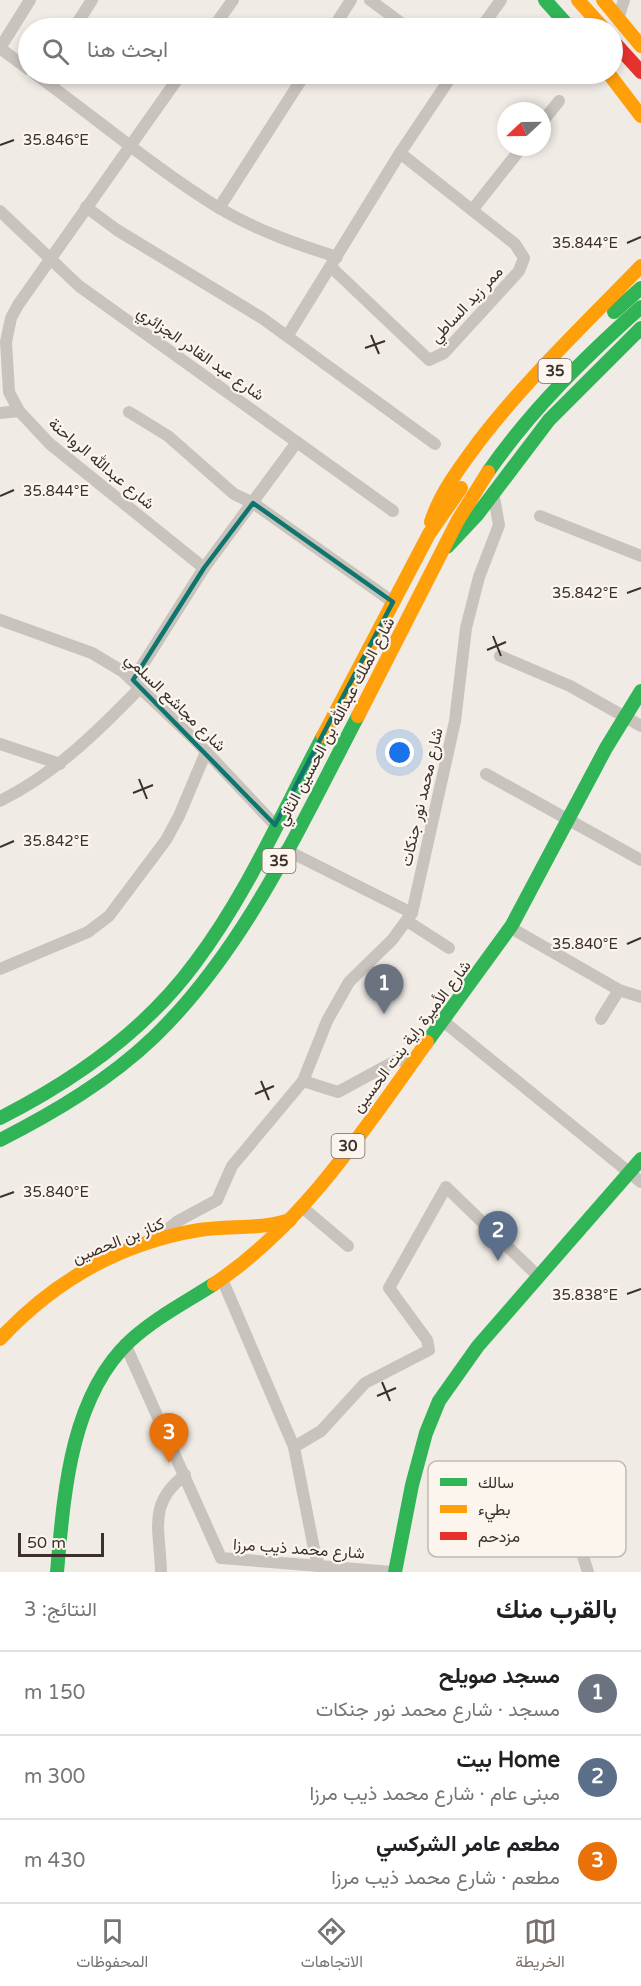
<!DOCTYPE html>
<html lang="ar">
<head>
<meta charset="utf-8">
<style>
	:root { --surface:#fff; --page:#f2f2f2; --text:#202124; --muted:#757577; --line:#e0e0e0; --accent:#7a716c }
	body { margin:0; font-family:"Varela Round",Vazirmatn,sans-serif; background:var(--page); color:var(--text); direction:rtl }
	.compass { position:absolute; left:497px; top:102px; width:54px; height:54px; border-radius:50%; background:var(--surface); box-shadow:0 3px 9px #0003; rotate:248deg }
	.scale { position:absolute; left:18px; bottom:15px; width:86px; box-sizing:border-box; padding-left:6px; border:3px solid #3b302b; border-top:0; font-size:16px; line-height:21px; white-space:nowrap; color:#3b302b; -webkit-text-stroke:4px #fbf5ee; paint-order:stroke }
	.you { position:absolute; left:400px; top:753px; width:21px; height:21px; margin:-15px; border:4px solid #fff; border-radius:50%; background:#1a73e8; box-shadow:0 0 0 9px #1a73e833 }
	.badge { display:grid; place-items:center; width:39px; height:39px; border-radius:50%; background:var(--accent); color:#fff; font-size:20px; font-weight:700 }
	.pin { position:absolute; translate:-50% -50px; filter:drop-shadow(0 2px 3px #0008) }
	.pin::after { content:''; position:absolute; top:32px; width:21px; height:18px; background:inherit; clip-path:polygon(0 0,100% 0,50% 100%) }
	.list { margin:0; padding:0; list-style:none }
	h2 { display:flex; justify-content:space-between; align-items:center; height:78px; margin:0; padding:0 24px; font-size:26px }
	h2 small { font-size:20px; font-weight:400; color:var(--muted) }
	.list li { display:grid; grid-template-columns:39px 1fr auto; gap:18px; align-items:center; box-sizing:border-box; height:84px; padding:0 24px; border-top:2px solid var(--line) }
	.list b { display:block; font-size:22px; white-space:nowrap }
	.list p { margin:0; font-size:20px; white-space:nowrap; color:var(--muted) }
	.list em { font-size:20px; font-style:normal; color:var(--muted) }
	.icon { flex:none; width:33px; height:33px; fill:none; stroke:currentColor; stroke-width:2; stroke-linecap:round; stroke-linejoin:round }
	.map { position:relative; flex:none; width:641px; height:1572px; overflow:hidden; direction:ltr }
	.search { position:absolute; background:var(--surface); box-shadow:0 3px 9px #0003; left:18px; right:18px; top:18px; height:66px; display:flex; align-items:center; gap:15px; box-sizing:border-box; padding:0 21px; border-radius:33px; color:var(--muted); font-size:22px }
	.sheet { height:330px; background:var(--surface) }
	nav { display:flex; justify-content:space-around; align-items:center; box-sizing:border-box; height:84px; border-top:2px solid var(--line); background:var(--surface); font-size:16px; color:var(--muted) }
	nav a { display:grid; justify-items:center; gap:3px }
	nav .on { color:var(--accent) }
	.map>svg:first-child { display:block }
</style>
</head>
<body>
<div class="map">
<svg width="641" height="1572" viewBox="0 0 641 1572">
	<rect width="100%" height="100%" fill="#f0ebe5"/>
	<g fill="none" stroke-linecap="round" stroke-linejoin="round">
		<g stroke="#c9c3be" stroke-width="12">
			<polyline points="370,0 408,28"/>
			<polyline points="618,19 624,0"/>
			<polyline points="74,28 92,0"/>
			<polyline points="213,28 233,0"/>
			<polyline points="333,28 351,0"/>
			<polyline points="481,28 501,0"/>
			<polyline points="28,69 0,48 30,0"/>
			<path d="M 35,74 C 96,118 154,168 219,208 C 256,230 296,244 337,257"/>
			<polyline points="181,74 18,305 11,318 6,342 9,392 19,411 50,444 204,568"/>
			<polyline points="542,122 559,101"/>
			<polyline points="86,207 117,230 262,318 435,444"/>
			<polyline points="219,208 305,74"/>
			<polyline points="473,209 522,147"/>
			<polyline points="0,211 79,286 393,511"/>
			<polyline points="331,267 429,360 444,353 519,271 524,258 515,244 400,153"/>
			<polyline points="288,335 400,153 453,74"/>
			<polyline points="129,412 168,436 234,494 253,503 393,602"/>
			<polyline points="0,413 19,411"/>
			<polyline points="540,516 641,556"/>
			<polyline points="0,620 92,653 122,671 196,741 275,825"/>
			<polyline points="500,656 570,686 641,726"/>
			<polyline points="133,680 204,568 297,442"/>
			<polyline points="0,744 60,764"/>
			<polyline points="486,774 641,860"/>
			<path d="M 0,801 C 56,773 97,732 140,688"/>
			<polyline points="286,850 412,913"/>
			<polyline points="407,921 449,948"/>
			<polyline points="511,928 619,990 641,997"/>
			<polyline points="0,969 88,932 109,916 166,840 179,816 206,752"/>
			<polyline points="601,1019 619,990"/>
			<polyline points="443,1021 641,1182"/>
			<polyline points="303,1081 338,1092 397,1060 416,1060"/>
			<polyline points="302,1207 348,1246"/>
			<polyline points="158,1237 178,1221 217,1200 232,1166 303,1081 327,1021 349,982 392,940 412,913 455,721 466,628 479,577 499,525 493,492"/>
			<polyline points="222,1279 294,1447 315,1554 321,1569"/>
			<polyline points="125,1344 221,1558 393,1572"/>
			<polyline points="294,1447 321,1431 365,1383 429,1350 427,1340 389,1288 446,1187 538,1276"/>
			<polyline points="576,1534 588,1572"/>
			<path d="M 161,1572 C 160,1529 147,1504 185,1475"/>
		</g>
		<g stroke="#30b455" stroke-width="14">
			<polyline points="545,0 570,28"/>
			<polyline points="614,312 641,288"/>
			<path d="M 488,472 C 531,410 585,357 641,307"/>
			<polyline points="447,547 477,515 549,420 641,328"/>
			<polyline points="427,1042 512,925 606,748 641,691"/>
			<path d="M 0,1118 C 75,1080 145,1031 195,963 C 247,894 283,811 323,736"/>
			<path d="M 0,1140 C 55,1112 109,1080 154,1037 C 245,949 300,826 358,716"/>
			<path d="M 57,1572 C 64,1494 70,1397 130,1341 C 155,1318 186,1302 214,1284"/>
			<polyline points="395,1572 412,1485 426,1433 439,1401 478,1346 641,1159"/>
		</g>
		<g stroke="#ff9f0a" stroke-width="14">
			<polyline points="578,0 603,28"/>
			<polyline points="603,0 641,46"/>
			<polyline points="609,74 641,116"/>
			<path d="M 431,522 C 441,491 461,466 480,440 C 528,378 586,323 641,266"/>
			<polyline points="358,716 458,520 488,472"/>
			<polyline points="323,736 429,534 461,488"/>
			<path d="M 214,1284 C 302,1226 366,1127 427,1042"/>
			<path d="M 0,1339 C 54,1281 120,1243 199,1230 C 230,1225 260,1230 290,1220"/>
		</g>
		<polyline stroke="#e5322d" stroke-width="14" points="612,40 641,72"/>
	</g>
	<path fill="none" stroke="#0f766e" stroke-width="4.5" stroke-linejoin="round" d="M 253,503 L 393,602 L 275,825 L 133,680 L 204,568 Z"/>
	<path fill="none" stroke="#3b302b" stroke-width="2" d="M 0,145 L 14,140M 627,243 L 641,237M 371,335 L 379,354M 365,348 L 385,341M 0,496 L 14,490M 627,593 L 641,588M 493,636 L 501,656M 487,650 L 506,642M 139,779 L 147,799M 133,793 L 153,785M 0,847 L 14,841M 627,944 L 641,938M 261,1081 L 269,1100M 255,1094 L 274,1086M 0,1197 L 14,1192M 627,1294 L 641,1289M 382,1382 L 390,1401M 377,1396 L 396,1388"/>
	<g text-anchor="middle" stroke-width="4.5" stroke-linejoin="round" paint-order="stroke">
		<g fill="#fbf5ee" stroke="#756b66" stroke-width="1.5">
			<rect x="538.5" y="359" width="33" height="24" rx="4.5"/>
			<rect x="262.5" y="849" width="33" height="24" rx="4.5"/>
			<rect x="331.5" y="1134" width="33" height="24" rx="4.5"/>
		</g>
		<g font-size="15" font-weight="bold" fill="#3b302b">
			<text x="555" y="376">35</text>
			<text x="279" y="866">35</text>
			<text x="348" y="1151">30</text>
		</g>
		<g font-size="16" fill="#3b302b" stroke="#fbf5ee">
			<text transform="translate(466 304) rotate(-47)" y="6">ممر زيد الساطي</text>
			<text transform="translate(201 353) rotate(35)" y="6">شارع عبد القادر الجزائري</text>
			<text transform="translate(102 463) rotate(40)" y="6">شارع عبدالله الرواحنة</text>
			<text transform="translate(176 702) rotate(44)" y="6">شارع مجاشع السلمي</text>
			<text transform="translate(335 721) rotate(-62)" y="6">شارع الملك عبدالله بن الحسين الثاني</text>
			<text transform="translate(421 797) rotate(-77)" y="6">شارع محمد نور جنكات</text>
			<text transform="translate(411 1036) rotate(-53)" y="6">شارع الأميرة راية بنت الحسين</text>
			<text transform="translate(118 1240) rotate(-22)" y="6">كناز بن الحصين</text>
			<text transform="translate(299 1548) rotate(4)" y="6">شارع محمد ذيب مرزا</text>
		</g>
	</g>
	<rect x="428" y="1461" width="198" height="96" rx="9" fill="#fbf5ee" stroke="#c1bab4" stroke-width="1.5"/>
	<rect x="440" y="1478" width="27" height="8" fill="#30b455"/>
	<rect x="440" y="1505" width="27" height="8" fill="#ff9f0a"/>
	<rect x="440" y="1532" width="27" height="8" fill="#e5322d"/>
	<g font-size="16" fill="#3b302b">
		<text x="478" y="1488">سالك</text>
		<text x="478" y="1515">بطيء</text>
		<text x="478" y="1542">مزدحم</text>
	</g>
	<g font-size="15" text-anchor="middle" fill="#3b302b" stroke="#fbf5ee" stroke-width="4.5" stroke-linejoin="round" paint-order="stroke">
		<text x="56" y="145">35.846°E</text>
		<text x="585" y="248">35.844°E</text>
		<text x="56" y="496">35.844°E</text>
		<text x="585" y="598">35.842°E</text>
		<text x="56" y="846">35.842°E</text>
		<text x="585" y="949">35.840°E</text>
		<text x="56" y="1197">35.840°E</text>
		<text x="585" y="1300">35.838°E</text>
	</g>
</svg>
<svg class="compass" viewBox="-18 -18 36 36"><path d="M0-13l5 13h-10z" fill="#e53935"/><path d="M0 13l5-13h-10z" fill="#757577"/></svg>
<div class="scale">50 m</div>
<div class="you"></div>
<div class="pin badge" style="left:384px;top:1014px;background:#6b7280">1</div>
<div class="pin badge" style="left:498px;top:1261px;background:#5c6f8a">2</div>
<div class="pin badge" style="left:169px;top:1463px;background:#e8710a">3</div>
<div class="search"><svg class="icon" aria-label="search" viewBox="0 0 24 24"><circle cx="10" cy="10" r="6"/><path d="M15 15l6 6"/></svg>ابحث هنا</div>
</div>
<section class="sheet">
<h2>بالقرب منك<small>النتائج: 3</small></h2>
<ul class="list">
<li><span class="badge" style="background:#6b7280">1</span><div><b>مسجد صويلح</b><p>مسجد · شارع محمد نور جنكات</p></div><em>150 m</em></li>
<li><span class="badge" style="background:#5c6f8a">2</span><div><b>Home بيت</b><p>مبنى عام · شارع محمد ذيب مرزا</p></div><em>300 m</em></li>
<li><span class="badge" style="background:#e8710a">3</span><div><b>مطعم عامر الشركسي</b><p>مطعم · شارع محمد ذيب مرزا</p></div><em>430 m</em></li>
</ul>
</section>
<nav>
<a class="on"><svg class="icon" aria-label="map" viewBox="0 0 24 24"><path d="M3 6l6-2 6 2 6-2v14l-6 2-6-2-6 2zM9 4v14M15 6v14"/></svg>الخريطة</a>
<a><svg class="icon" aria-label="directions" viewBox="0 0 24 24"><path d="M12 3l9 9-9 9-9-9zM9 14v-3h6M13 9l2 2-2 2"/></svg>الاتجاهات</a>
<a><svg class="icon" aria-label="saved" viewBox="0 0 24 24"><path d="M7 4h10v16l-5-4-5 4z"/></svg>المحفوظات</a>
</nav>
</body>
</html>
